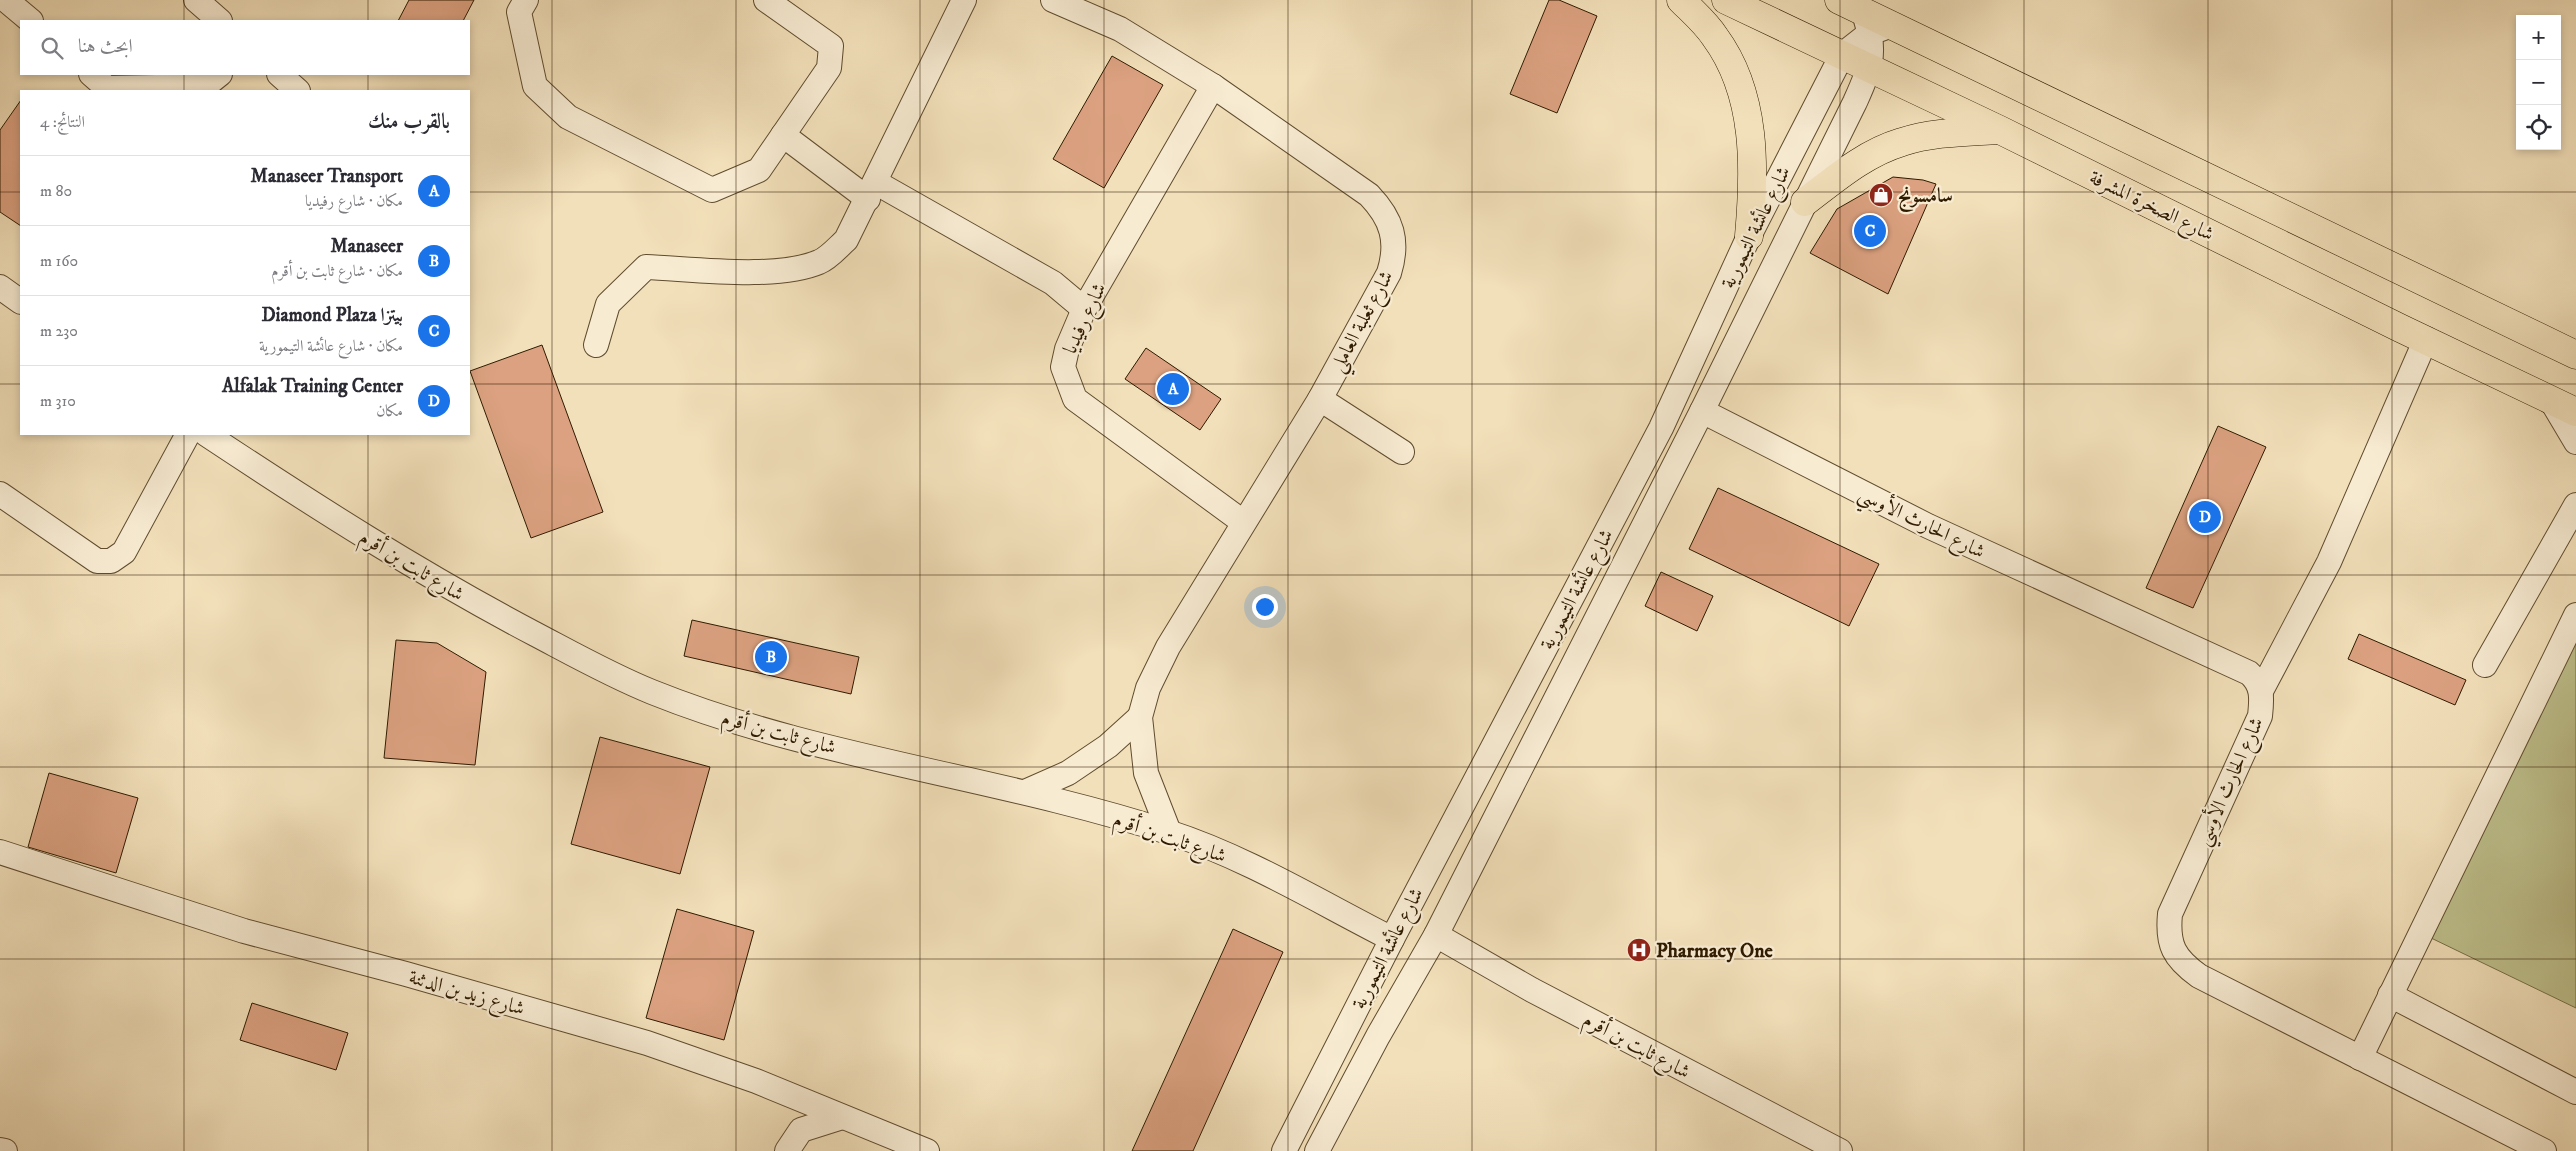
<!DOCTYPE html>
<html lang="ar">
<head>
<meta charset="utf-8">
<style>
	:root { --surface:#fff; --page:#f7f7f7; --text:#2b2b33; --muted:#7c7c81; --line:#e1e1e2; --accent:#1a73e8 }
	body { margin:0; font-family:"IM FELL DW Pica",Amiri,serif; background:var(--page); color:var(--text); direction:rtl }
	.controls { position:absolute; right:15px; top:15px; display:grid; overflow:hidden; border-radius:0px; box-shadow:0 2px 8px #0003 }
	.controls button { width:45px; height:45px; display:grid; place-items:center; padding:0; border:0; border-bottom:1px solid var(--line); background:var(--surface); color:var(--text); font:25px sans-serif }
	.you { position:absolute; left:1264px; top:606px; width:18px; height:18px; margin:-12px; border:4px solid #fff; border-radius:50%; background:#1a73e8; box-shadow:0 0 0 8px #1a73e833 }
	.badge { display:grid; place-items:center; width:32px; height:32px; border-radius:50%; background:var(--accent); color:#fff; font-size:16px; font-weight:700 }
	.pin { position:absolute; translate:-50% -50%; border:2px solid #fff; box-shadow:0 1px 5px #0006 }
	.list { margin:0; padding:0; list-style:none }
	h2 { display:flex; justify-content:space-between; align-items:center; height:65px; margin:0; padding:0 20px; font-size:21px }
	h2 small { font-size:16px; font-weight:400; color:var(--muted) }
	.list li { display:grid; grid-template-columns:32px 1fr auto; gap:15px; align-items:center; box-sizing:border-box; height:70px; padding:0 20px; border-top:1px solid var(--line) }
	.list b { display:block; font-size:19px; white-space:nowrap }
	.list p { margin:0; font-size:16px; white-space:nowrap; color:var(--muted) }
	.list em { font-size:16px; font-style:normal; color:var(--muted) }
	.icon { flex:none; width:28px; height:28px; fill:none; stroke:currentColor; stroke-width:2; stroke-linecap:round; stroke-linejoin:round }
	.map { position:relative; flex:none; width:2576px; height:1151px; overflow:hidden; direction:ltr }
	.search { position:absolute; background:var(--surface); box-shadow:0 2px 8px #0003; left:20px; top:20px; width:450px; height:55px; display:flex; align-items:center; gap:12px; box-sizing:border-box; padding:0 18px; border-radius:0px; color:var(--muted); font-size:19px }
	.panel { position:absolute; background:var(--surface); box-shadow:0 2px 8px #0003; left:20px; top:90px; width:450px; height:345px; border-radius:0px; direction:rtl }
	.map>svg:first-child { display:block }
</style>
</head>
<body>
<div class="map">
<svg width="2576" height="1151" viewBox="0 0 2576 1151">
	<rect width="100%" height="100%" fill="#f2e0ba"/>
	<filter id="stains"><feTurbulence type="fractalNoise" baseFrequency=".004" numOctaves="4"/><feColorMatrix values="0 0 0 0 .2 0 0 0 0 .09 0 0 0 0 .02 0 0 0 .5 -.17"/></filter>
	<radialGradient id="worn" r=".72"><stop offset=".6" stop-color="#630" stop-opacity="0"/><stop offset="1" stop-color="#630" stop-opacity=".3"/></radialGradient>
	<polygon fill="#bec18d" stroke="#766e46" points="2576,636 2576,1008 2429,937"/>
	<g fill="#dba180" stroke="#2f1b00">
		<polygon points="409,0 474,0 463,21 398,21"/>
		<polygon points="1549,0 1559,0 1597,16 1557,113 1510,94"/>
		<polygon points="1112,56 1163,85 1104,188 1053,159"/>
		<polygon points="21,100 21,226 0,212 0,130"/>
		<polygon points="1893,177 1923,180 1936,184 1888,294 1810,253 1837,209"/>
		<polygon points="542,345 603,512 531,538 470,371"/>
		<polygon points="1146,348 1221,399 1200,430 1125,379"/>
		<polygon points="2218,426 2266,447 2193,608 2146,588"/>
		<polygon points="1718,488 1879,564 1849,626 1689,549"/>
		<polygon points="1661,572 1713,596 1697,631 1645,606"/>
		<polygon points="692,620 859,657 851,694 684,656"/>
		<polygon points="2359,634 2466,680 2455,705 2348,659"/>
		<polygon points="396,640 437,643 486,672 475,765 384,758"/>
		<polygon points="600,737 710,767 680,874 571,844"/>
		<polygon points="49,773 138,798 116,873 28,847"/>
		<polygon points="677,909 754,931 724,1040 646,1018"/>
		<polygon points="1233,929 1283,952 1193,1151 1132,1151"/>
		<polygon points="252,1003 348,1033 336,1070 240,1040"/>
	</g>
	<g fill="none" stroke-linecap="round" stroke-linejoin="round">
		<g stroke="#604c2e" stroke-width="26">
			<g id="minor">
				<polyline points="6,0 31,21"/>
				<polyline points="196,0 220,21"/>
				<polyline points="526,0 519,12 535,86 568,117 712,190 759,170 829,68 831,46 766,0"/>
				<path d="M 1053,0 L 1120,29 L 1213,86 L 1369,195 C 1392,219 1399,241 1389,273 L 1320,399 L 1168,647 L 1148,688 L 1140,717 L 1146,773 L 1169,832"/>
				<polyline points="91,74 107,88 205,86 220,74"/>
				<polyline points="279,74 298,91"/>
				<polyline points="1213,86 1084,309 1067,349 1063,367 1075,399 1243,522"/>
				<polyline points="783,135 868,199"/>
				<polyline points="875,182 1053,283 1084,309"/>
				<polyline points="0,287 21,302"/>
				<path d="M 596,345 L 608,304 L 646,267 C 694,269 777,280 819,262 C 829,258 838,247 846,240 L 964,0"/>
				<polyline points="1320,399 1402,452"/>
				<polyline points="2551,400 2576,442"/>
				<path d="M 1702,411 L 1928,526 L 2249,673 C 2263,685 2262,698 2260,716 L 2170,914 C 2167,945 2174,958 2199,976 L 2544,1151"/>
				<path d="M 206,434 C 313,505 421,574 535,634 C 573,654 612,676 652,692 C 816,758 999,777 1168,832 C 1246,857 1319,902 1392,939"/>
				<polyline points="0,494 97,561 111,561 124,552 188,434"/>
				<polyline points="2485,665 2576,505"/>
				<polyline points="2261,691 2329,562 2426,339"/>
				<polyline points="1025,792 1068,773 1108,746 1140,717"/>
				<polyline points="0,852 244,931 406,974 647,1043 756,1081 927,1151"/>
				<polyline points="1436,935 1532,990 1840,1151"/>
				<polyline points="2390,995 2576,1092"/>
				<polyline points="2360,1058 2576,615"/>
				<polyline points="0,1150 5,1151"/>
				<polyline points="787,1151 801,1130 842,1117"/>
				<polyline points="1284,1151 1392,939 1661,428 1749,236 1842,55 1870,33 1892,25"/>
				<path d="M 1317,1151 L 1378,1036 L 1436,935 L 1702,411 L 1855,102 C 1869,71 1877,55 1866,20"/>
			</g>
		</g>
		<g stroke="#2f1b00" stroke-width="29">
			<g id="major">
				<path d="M 1681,0 C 1693,12 1706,23 1715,37 C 1757,94 1755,169 1749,236"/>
				<polyline points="1726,0 2000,130 2400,328 2576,412"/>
				<polyline points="1839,0 2576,355"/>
				<path d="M 1805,202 C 1835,179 1865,153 1902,142 C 1932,132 1965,132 1997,130"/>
			</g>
		</g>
		<use href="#minor" stroke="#f7ebd2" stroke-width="24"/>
		<use href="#major" stroke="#f2e0ba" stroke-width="28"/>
	</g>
	<path fill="none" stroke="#2f1b00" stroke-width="1" stroke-opacity="0.55" d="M 184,0 L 184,21M 368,0 L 368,21M 552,0 L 552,1151M 736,0 L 736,1151M 920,0 L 920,1151M 1104,0 L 1104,1151M 1288,0 L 1288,1151M 1472,0 L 1472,1151M 1656,0 L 1656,1151M 1840,0 L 1840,1151M 2024,0 L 2024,1151M 2208,0 L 2208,1151M 2392,0 L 2392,1151M 184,74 L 184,91M 368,74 L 368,91M 0,192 L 21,192M 469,192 L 2576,192M 0,384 L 21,384M 469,384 L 2576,384M 184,434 L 184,1151M 368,434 L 368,1151M 0,575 L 2576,575M 0,767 L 2576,767M 0,959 L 2576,959"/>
	<defs>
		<g id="shop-disc" transform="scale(1.25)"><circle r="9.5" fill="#8f2418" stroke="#f7ebd2"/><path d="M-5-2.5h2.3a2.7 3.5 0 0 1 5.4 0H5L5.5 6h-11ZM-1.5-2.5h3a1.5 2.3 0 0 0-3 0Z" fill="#fff"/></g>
		<g id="hospital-disc" transform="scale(1.25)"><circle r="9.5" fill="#8f2418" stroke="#f7ebd2"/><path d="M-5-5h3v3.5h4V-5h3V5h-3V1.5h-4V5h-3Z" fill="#fff"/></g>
	</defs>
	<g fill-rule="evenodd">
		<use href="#shop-disc" x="1881" y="195"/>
		<use href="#hospital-disc" x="1639" y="950"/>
	</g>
	<g text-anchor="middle" stroke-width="4.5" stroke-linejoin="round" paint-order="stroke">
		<g font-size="20" font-weight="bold" fill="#2f1b00" stroke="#f7ebd2" text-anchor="start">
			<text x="1898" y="202">سامسونج</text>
			<text x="1656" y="957">Pharmacy One</text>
		</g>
		<g font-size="20" fill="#2f1b00" stroke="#f7ebd2">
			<text transform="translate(2152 205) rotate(26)" y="7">شارع الصخرة المشرفة</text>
			<text transform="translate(1755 227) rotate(-64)" y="7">شارع عائشة التيمورية</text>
			<text transform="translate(1084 318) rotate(-65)" y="7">شارع رفيديا</text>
			<text transform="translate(1361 321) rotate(-62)" y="7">شارع ثعلبة العاملي</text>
			<text transform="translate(1922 522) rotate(26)" y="7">شارع الحارث الأوسي</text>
			<text transform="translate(412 565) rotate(31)" y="7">شارع ثابت بن أقرم</text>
			<text transform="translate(1576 589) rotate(-62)" y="7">شارع عائشة التيمورية</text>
			<text transform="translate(779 732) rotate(15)" y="7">شارع ثابت بن أقرم</text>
			<text transform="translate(2229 781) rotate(-66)" y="7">شارع الحارث الأوسي</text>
			<text transform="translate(1170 837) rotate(19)" y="7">شارع ثابت بن أقرم</text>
			<text transform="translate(1387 948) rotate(-63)" y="7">شارع عائشة التيمورية</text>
			<text transform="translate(467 992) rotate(16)" y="7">شارع زيد بن الدثنة</text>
			<text transform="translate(1637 1045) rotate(28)" y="7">شارع ثابت بن أقرم</text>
		</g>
	</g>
	<rect width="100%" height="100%" filter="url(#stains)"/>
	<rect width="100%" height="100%" fill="url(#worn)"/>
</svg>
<div class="controls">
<button>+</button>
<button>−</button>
<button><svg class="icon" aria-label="locate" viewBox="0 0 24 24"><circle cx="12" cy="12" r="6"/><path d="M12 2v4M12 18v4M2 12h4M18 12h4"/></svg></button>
</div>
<div class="you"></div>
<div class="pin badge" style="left:1173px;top:389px">A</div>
<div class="pin badge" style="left:771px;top:657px">B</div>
<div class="pin badge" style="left:1870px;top:231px">C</div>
<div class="pin badge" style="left:2205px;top:517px">D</div>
<div class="search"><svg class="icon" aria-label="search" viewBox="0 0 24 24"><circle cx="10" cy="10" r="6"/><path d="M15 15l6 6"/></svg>ابحث هنا</div>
<section class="panel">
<h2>بالقرب منك<small>النتائج: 4</small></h2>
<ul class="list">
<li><span class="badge">A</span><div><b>Manaseer Transport</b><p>مكان · شارع رفيديا</p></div><em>80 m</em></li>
<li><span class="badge">B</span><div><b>Manaseer</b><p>مكان · شارع ثابت بن أقرم</p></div><em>160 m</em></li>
<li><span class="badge">C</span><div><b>بيتزا Diamond Plaza</b><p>مكان · شارع عائشة التيمورية</p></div><em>230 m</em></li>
<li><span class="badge">D</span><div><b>Alfalak Training Center</b><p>مكان</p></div><em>310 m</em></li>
</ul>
</section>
</div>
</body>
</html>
